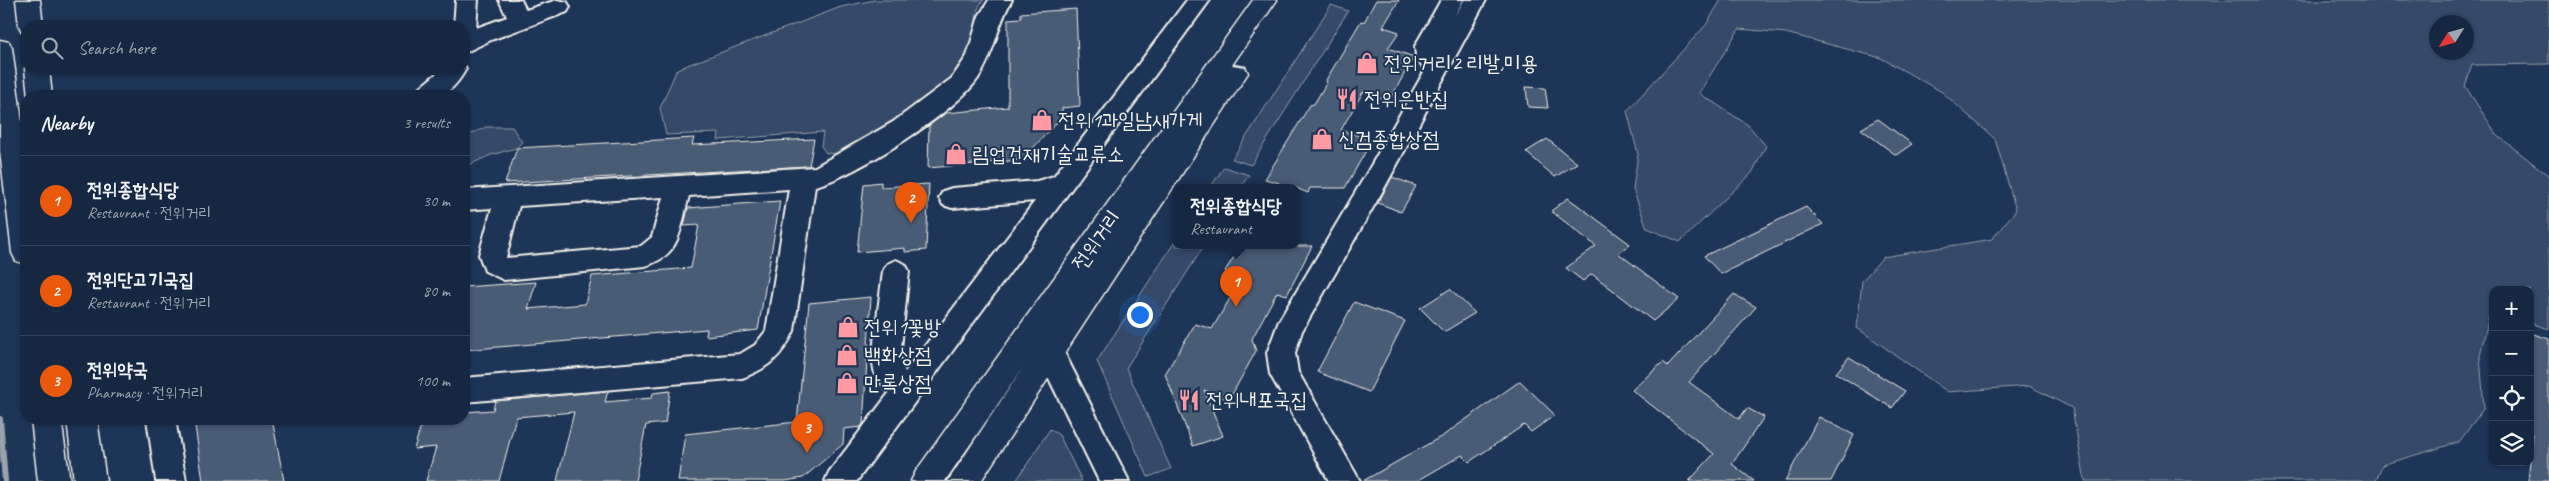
<!DOCTYPE html>
<html lang="en">
<head>
<meta charset="utf-8">
<style>
	:root { --surface:#162841; --page:#1f3048; --text:#f1f3f6; --muted:#9ea6b1; --line:#35445a; --accent:#ea580c }
	body { margin:0; font-family:Caveat,"Poor Story",sans-serif; background:var(--page); color:var(--text) }
	.controls { position:absolute; right:15px; bottom:15px; display:grid; overflow:hidden; border-radius:10px; box-shadow:0 1px 4px #0004 }
	.controls button { width:45px; height:45px; display:grid; place-items:center; padding:0; border:0; border-bottom:1px solid var(--line); background:var(--surface); color:var(--text); font:25px sans-serif }
	.compass { position:absolute; left:2429px; top:15px; width:45px; height:45px; border-radius:50%; background:var(--surface); box-shadow:0 1px 4px #0004; rotate:233deg }
	.you { position:absolute; left:1139px; top:314px; width:18px; height:18px; margin:-12px; border:4px solid #fff; border-radius:50%; background:#1a73e8; box-shadow:0 0 0 8px #1a73e833 }
	.badge { display:grid; place-items:center; width:32px; height:32px; border-radius:50%; background:var(--accent); color:#fff; font-size:16px; font-weight:700 }
	.pin { position:absolute; translate:-50% -41px; filter:drop-shadow(0 1px 2px #0008) }
	.pin::after { content:''; position:absolute; top:26px; width:18px; height:15px; background:inherit; clip-path:polygon(0 0,100% 0,50% 100%) }
	.popup { position:absolute; left:1172px; top:184px; width:128px; height:65px; box-sizing:border-box; display:grid; place-content:center; border-radius:10px; background:var(--surface); filter:drop-shadow(0 1px 4px #0005); font-size:16px; white-space:nowrap; color:var(--muted) }
	.popup b { font-size:19px; color:var(--text) }
	.popup::after { content:''; position:absolute; left:50%; top:100%; margin-left:-10px; border:10px solid transparent; border-top-color:var(--surface) }
	.list { margin:0; padding:0; list-style:none }
	h2 { display:flex; justify-content:space-between; align-items:center; height:65px; margin:0; padding:0 20px; font-size:21px }
	h2 small { font-size:16px; font-weight:400; color:var(--muted) }
	.list li { display:grid; grid-template-columns:32px 1fr auto; gap:15px; align-items:center; box-sizing:border-box; height:90px; padding:0 20px; border-top:1px solid var(--line) }
	.list b { display:block; font-size:19px; white-space:nowrap }
	.list p { margin:0; font-size:16px; white-space:nowrap; color:var(--muted) }
	.list em { font-size:16px; font-style:normal; color:var(--muted) }
	.icon { flex:none; width:28px; height:28px; fill:none; stroke:currentColor; stroke-width:2; stroke-linecap:round; stroke-linejoin:round }
	.map { position:relative; flex:none; width:2549px; height:481px; overflow:hidden }
	.search { position:absolute; background:var(--surface); box-shadow:0 1px 4px #0004; left:20px; top:20px; width:450px; height:55px; display:flex; align-items:center; gap:12px; box-sizing:border-box; padding:0 18px; border-radius:20px; color:var(--muted); font-size:19px }
	.panel { position:absolute; background:var(--surface); box-shadow:0 1px 4px #0004; left:20px; top:90px; width:450px; height:335px; border-radius:20px }
	.map>svg:first-child { display:block }
</style>
</head>
<body>
<div class="map">
<svg width="2549" height="481" viewBox="0 0 2549 481">
	<rect width="100%" height="100%" fill="#1d3557"/>
	<filter id="ink" filterUnits="userSpaceOnUse"><feTurbulence type="fractalNoise" baseFrequency=".02" numOctaves="2"/><feDisplacementMap in="SourceGraphic" scale="10" xChannelSelector="R" yChannelSelector="G"/><feConvolveMatrix kernelMatrix="1 2 1 2 8 2 1 2 1" color-interpolation-filters="sRGB"/></filter>
	<g filter="url(#ink)">
		<g fill="#354a67" stroke="#949ea8" fill-rule="evenodd">
			<path d="M 874,0 L 984,0 C 974,9 977,21 975,32 C 972,44 966,56 960,67 C 935,110 881,131 840,154 L 826,153 L 821,146 L 823,132 L 718,140 L 719,133 L 666,135 L 660,108 L 677,69 L 841,7 Z"/>
			<path d="M 1721,0 L 2549,0 L 2549,64 L 2472,65 L 2465,86 L 2497,135 L 2549,176 L 2549,329 L 2530,323 L 2530,290 L 2493,290 L 2493,316 L 2489,316 L 2480,356 L 2484,408 L 2459,442 L 2382,465 L 2376,481 L 2085,481 L 2072,408 L 2029,386 L 1948,392 L 1857,328 L 1862,281 L 1883,257 L 1992,239 L 2016,210 L 1995,139 L 1942,92 L 1881,58 L 1786,33 L 1739,29 L 1699,93 L 1748,125 L 1766,146 L 1752,173 L 1680,242 L 1647,228 L 1633,189 L 1638,154 L 1627,111 L 1706,25 ZM 2466,22 L 2466,52 L 2436,52 L 2436,22 Z"/>
			<polygon points="1331,5 1348,11 1251,165 1232,159"/>
			<polygon points="486,127 512,127 522,142 516,148 491,155 464,167 464,137"/>
			<polygon points="1224,167 1249,175 1240,188 1210,188"/>
			<polygon points="1176,240 1176,246 1204,246 1126,368 1171,469 1148,477 1097,361"/>
			<polygon points="1050,429 1059,435 1082,481 1016,481"/>
		</g>
		<g fill="none" stroke-linecap="round" stroke-linejoin="round">
			<polyline stroke="#9aa2ab" stroke-width="6" points="0,419 5,481"/>
		</g>
		<g fill="#485b74" stroke="#f4f1e8">
			<polygon points="1376,0 1399,0 1383,27 1399,32 1388,48 1414,57 1389,101 1363,92 1341,130 1372,140 1345,188 1310,188 1308,193 1296,188 1276,188 1279,183 1265,179 1310,105 1314,104 1327,82 1326,80 1361,21 1364,22"/>
			<polygon points="1076,9 1080,106 1062,108 1062,117 1032,149 1032,159 928,168 929,125 946,113 1008,107 1008,19 1021,18 1021,13"/>
			<polygon points="1526,87 1545,88 1548,108 1528,107"/>
			<polygon points="1878,119 1912,144 1896,155 1861,129"/>
			<polygon points="694,138 692,145 814,139 809,166 505,183 517,148"/>
			<polygon points="1547,139 1577,163 1555,177 1526,152"/>
			<polygon points="1392,177 1416,186 1401,212 1378,203"/>
			<polygon points="881,182 881,187 929,184 926,250 905,252 905,248 857,252 864,184"/>
			<polygon points="1568,198 1630,244 1618,253 1679,299 1653,321 1592,274 1583,281 1566,268 1596,246 1551,211"/>
			<polygon points="780,201 758,330 706,336 707,329 464,350 464,287 536,282 528,309 585,304 592,276 691,268 699,225 684,226 688,208"/>
			<polygon points="1806,207 1823,224 1721,274 1704,256"/>
			<polygon points="1241,246 1312,246 1287,295 1277,292 1252,339 1256,351 1229,400 1204,390 1223,436 1193,446 1165,374 1195,324 1212,329 1239,283 1225,271"/>
			<polygon points="1450,289 1475,313 1444,332 1420,308"/>
			<polygon points="1734,294 1756,307 1689,382 1739,419 1747,408 1764,417 1732,464 1754,481 1689,481 1714,454 1632,390 1663,362 1668,366"/>
			<polygon points="871,297 863,424 861,427 844,429 843,444 803,478 785,481 678,481 685,434 797,422 809,303"/>
			<polygon points="1354,302 1405,321 1369,392 1317,372"/>
			<polygon points="2530,333 2549,339 2549,481 2528,481 2533,434 2530,433"/>
			<polygon points="1849,357 1905,391 1892,408 1836,373"/>
			<polygon points="1520,381 1555,415 1531,432 1524,425 1469,462 1462,455 1417,481 1363,481 1444,435"/>
			<polygon points="608,391 605,402 652,398 653,393 670,391 665,423 646,425 635,481 557,481 574,412 516,417 499,481 426,481 436,447 414,449 423,419 464,419 464,412 493,410 495,401"/>
			<polygon points="1819,417 1854,435 1831,481 1785,481"/>
			<polygon points="194,419 272,419 284,481 203,481"/>
		</g>
		<g fill="none" stroke-linecap="round" stroke-linejoin="round">
			<g stroke="#f4f1e8" stroke-width="4">
				<g id="minor">
					<polygon points="456,0 478,0 476,28 507,17 499,0 521,0 526,10 557,0 567,2 570,7 567,12 491,40 464,53 464,26 454,26"/>
					<path d="M 989,0 L 1012,0 C 997,24 995,53 979,77 C 958,111 854,177 815,186 L 794,331 C 782,356 769,368 742,378 L 464,402 L 464,378 L 740,354 L 755,345 L 766,331 L 789,189 L 689,196 C 680,228 682,255 645,266 L 504,280 L 485,271 L 479,255 L 492,208 L 464,210 L 464,190 L 815,167 L 893,122 L 952,78 L 967,56 L 979,16 ZM 663,197 L 652,237 L 641,246 L 506,258 L 519,206 Z"/>
					<polygon points="1187,0 1210,0 857,481 825,481 829,472 889,393 875,375 872,358 883,271 887,264 896,260 905,264 909,271 900,358 905,372 1035,201 952,208 943,205 939,198 943,191 952,188 1037,181 1054,176"/>
					<polygon points="1441,0 1463,0 1455,16 1464,0 1486,0 1386,185 1302,331 1295,353 1298,372 1360,481 1329,481 1270,374 1267,353 1279,321 1368,171 1425,70 1416,57 1415,46"/>
					<path d="M 464,65 L 466,69 C 450,96 444,96 414,96 L 417,90 L 442,69 L 464,69 Z"/>
					<polygon points="1050,340 1060,344 1129,481 1099,481 1036,352 1040,344"/>
					<polygon points="147,419 175,419 186,481 156,481"/>
				</g>
			</g>
			<g stroke="#f4f1e8" stroke-width="3">
				<g id="major">
					<polygon points="16,0 40,0 43,26 26,26 26,33 22,32 19,26"/>
					<polygon points="1253,0 1277,0 1232,65 1245,67 1248,73 981,481 948,481 1024,366 945,481 911,481 916,471"/>
					<polygon points="0,40 9,42 12,48 26,152 26,264 16,261 12,253 0,151"/>
					<polygon points="26,66 26,69 49,69 52,96 28,96 25,69"/>
					<polygon points="31,419 61,419 70,481 38,481"/>
					<polygon points="67,419 97,419 106,481 74,481"/>
				</g>
			</g>
			<use href="#minor" fill="#1d3557" fill-rule="evenodd"/>
			<use href="#major" fill="#1d3557" fill-rule="evenodd"/>
		</g>
	</g>
	<defs>
		<g id="shop-bare" transform="scale(1.725)"><path d="M-5-2.5h2.3a2.7 3.5 0 0 1 5.4 0H5L5.5 6h-11ZM-1.5-2.5h3a1.5 2.3 0 0 0-3 0Z" fill="#ff9aa2" stroke="#1d3557" stroke-width="2.5" paint-order="stroke"/></g>
		<g id="restaurant-bare" transform="scale(1.725)"><path d="M-5-6h1v4h1v-4h1v4h1v-4h1v5L-1.5 .5V6h-2V.5L-5-1ZM5-6V6H3V1.5H1.5Q1.5-4 5-6Z" fill="#ff9aa2" stroke="#1d3557" stroke-width="2.5" paint-order="stroke"/></g>
	</defs>
	<g fill-rule="evenodd">
		<use href="#shop-bare" x="1367" y="63"/>
		<use href="#restaurant-bare" x="1347" y="99"/>
		<use href="#shop-bare" x="1042" y="120"/>
		<use href="#shop-bare" x="1322" y="139"/>
		<use href="#shop-bare" x="956" y="154"/>
		<use href="#shop-bare" x="848" y="327"/>
		<use href="#shop-bare" x="847" y="355"/>
		<use href="#shop-bare" x="847" y="383"/>
		<use href="#restaurant-bare" x="1189" y="400"/>
	</g>
	<g text-anchor="middle" stroke-width="4" stroke-linejoin="round" paint-order="stroke">
		<g font-size="21" fill="#f4f1e8" stroke="#1d3557" text-anchor="start">
			<text x="1384" y="70">전위거리2 리발,미용</text>
			<text x="1364" y="106">전위은반집</text>
			<text x="1058" y="127">전위1과일남새가게</text>
			<text x="1338" y="146">신검종합상점</text>
			<text x="972" y="161">림업건재기술교류소</text>
			<text x="864" y="334">전위1꽃방</text>
			<text x="864" y="362">백화상점</text>
			<text x="864" y="390">만록상점</text>
			<text x="1206" y="407">전위내포국집</text>
		</g>
		<g font-size="21" fill="#f4f1e8" stroke="#1d3557">
			<text transform="translate(1096 240) rotate(-55)" y="7">전위거리</text>
		</g>
	</g>
</svg>
<div class="controls">
<button>+</button>
<button>−</button>
<button><svg class="icon" aria-label="locate" viewBox="0 0 24 24"><circle cx="12" cy="12" r="6"/><path d="M12 2v4M12 18v4M2 12h4M18 12h4"/></svg></button>
<button><svg class="icon" aria-label="layers" viewBox="0 0 24 24"><path d="M12 4l9 5-9 5-9-5zM3 14l9 5 9-5"/></svg></button>
</div>
<svg class="compass" viewBox="-18 -18 36 36"><path d="M0-13l5 13h-10z" fill="#e53935"/><path d="M0 13l5-13h-10z" fill="#9ea6b1"/></svg>
<div class="you"></div>
<div class="pin badge" style="left:1236px;top:307px">1</div>
<div class="popup"><b>전위종합식당</b>Restaurant</div>
<div class="pin badge" style="left:911px;top:223px">2</div>
<div class="pin badge" style="left:807px;top:453px">3</div>
<div class="search"><svg class="icon" aria-label="search" viewBox="0 0 24 24"><circle cx="10" cy="10" r="6"/><path d="M15 15l6 6"/></svg>Search here</div>
<section class="panel">
<h2>Nearby<small>3 results</small></h2>
<ul class="list">
<li><span class="badge">1</span><div><b>전위종합식당</b><p>Restaurant · 전위거리</p></div><em>30 m</em></li>
<li><span class="badge">2</span><div><b>전위단고기국집</b><p>Restaurant · 전위거리</p></div><em>80 m</em></li>
<li><span class="badge">3</span><div><b>전위약국</b><p>Pharmacy · 전위거리</p></div><em>100 m</em></li>
</ul>
</section>
</div>
</body>
</html>
